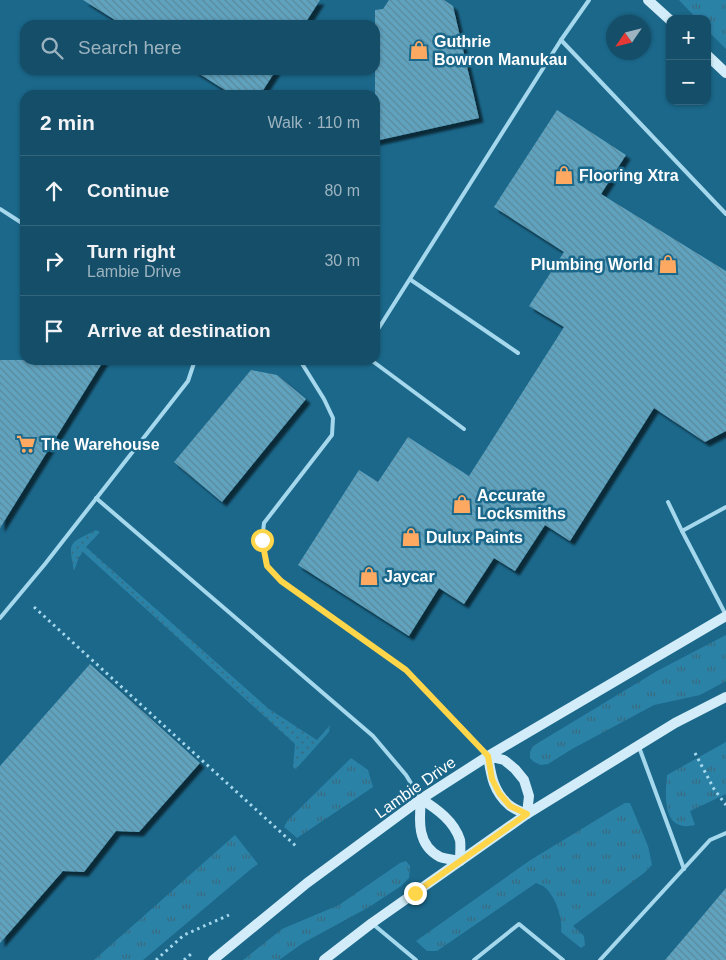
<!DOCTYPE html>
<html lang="en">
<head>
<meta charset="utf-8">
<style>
	:root { --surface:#144e68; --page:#215871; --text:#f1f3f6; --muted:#9db4c0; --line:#33657c }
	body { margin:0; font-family:Helvetica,sans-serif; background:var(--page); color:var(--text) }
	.controls { position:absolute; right:15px; top:15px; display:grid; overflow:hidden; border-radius:10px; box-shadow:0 1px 4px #0004 }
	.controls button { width:45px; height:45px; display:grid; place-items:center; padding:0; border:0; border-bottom:1px solid var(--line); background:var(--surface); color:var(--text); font:25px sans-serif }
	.compass { position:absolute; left:606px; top:15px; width:45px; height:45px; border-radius:50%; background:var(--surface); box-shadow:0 1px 4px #0004; rotate:235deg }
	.stop { position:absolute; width:15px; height:15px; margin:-11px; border:4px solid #ffd54a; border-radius:50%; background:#fff }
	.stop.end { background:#ffd54a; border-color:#fff; box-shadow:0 1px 5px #0008 }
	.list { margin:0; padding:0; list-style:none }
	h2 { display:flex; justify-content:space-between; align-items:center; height:65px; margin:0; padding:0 20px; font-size:21px }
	h2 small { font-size:16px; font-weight:400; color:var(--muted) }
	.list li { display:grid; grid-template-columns:32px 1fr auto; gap:15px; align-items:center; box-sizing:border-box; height:70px; padding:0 20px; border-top:1px solid var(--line) }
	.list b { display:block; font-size:19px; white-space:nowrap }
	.list p { margin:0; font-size:16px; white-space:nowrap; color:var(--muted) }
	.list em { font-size:16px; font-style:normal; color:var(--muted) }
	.icon { flex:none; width:28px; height:28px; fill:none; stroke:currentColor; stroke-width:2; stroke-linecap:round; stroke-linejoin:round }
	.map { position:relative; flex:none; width:726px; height:960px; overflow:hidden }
	.search { position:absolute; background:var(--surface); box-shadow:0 1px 4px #0004; left:20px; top:20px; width:360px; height:55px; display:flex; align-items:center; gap:12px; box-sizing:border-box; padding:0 18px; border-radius:15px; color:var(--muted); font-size:19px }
	.panel { position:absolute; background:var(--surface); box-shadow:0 1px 4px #0004; left:20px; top:90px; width:360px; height:275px; border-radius:15px }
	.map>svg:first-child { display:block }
</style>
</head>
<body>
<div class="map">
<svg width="726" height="960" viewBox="0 0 726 960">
	<defs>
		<pattern id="grass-tufts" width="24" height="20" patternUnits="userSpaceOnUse" patternTransform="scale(1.25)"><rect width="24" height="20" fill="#2b82a7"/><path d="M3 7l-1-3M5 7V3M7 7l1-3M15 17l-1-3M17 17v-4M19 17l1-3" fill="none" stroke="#3a6a7e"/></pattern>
		<pattern id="park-dots" width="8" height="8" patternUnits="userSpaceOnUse" patternTransform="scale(1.25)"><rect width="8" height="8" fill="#2b82a7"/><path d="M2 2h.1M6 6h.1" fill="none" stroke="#3a6a7e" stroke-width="1.8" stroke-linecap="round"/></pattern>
		<pattern id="building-back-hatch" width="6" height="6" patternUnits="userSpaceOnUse" patternTransform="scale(1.25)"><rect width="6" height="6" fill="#61a3bf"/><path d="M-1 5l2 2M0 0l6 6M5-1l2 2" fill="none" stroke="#5b899c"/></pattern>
		<filter id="shadow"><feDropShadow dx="4.5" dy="4.5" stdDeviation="1" flood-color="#0009"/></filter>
	</defs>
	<rect width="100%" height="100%" fill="#1b688b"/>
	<g fill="url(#grass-tufts)">
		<polygon points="679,0 726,0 726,49 707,30 707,19 697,19"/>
		<polygon points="726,635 726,681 700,695 654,705 572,749 548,764 541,765 534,762 530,758 530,752 533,746 657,671"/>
		<path d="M 726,742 L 726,794 L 690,811 L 695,825 C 662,833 665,797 667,775 Z"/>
		<polygon points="351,758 368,770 373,787 297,838 284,827 288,820"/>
		<path d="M 625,803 L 630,803 L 648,846 L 652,865 L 644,873 L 573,926 L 584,936 L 585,945 L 581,948 L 561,932 C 563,918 555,894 543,886 C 541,885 538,884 536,883 L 437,951 L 427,951 L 416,941 L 529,861 L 611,811 Z"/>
		<polygon points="235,835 258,864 251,869 143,960 94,960"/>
		<polygon points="406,861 410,866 409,878 401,886 369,907 303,943 279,960 243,960 282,929 339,905 400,863"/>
	</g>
	<path fill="url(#park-dots)" d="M 96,530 L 100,532 L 86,547 L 269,709 L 317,740 L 330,725 L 329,732 L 296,769 L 293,767 L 295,744 L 83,552 L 79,557 L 74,571 C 68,540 69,544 96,530 Z"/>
	<g fill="url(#building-back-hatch)" filter="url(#shadow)">
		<polygon points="83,0 320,0 304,25 123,25"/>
		<polygon points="389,0 444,0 453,6 479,118 375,141 375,10 383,9"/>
		<polygon points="193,70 276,70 260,95 233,95"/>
		<polygon points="557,110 626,155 601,194 726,271 726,431 705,442 654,408 570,541 545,525 515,571 494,558 464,604 439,588 409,636 298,565 359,470 378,482 408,437 469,476 564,327 529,306 564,252 494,207"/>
		<polygon points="0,360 104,360 0,528"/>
		<polygon points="251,370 277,375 306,399 222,502 174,462"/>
		<polygon points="90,664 200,763 139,832 116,831 84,872 63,871 0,943 0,766"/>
		<polygon points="726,888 726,960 665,960 694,926"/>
	</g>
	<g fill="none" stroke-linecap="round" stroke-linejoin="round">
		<g stroke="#a5d8ed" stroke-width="3" stroke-dasharray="2.5 4" stroke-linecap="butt">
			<polyline points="34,607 297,847"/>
			<polyline points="695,753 714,789 726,805"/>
			<polyline points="156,960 184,935 229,915"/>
			<polyline points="184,960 191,954"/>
		</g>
		<g stroke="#a5d8ed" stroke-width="4">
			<polyline points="561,40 726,214"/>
			<polyline points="0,209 25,225"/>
			<polyline points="411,280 518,353"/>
			<polyline points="375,334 561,40 589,0"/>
			<polyline points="293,360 301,362 314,360"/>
			<polyline points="371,360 464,429"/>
			<polyline points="301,362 324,399 333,418 332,435 264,523 262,540 267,566 281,581 406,670 487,754"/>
			<polyline points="96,498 373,736 406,775 420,798"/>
			<polyline points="668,502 682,531"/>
			<polyline points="726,507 682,531 726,615"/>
			<polyline points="0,618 45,564 188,381 195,360"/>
			<polyline points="639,747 684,869"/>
			<polyline points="374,925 416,960"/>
			<polyline points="474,960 519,924 563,960"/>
			<polyline points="600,960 710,840 726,833"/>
		</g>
		<g stroke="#d2edf9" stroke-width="10">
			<polyline points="648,0 670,20"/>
			<polyline points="707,55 726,73"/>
			<path d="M 488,756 L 504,760 L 515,769 L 524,780 L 529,796 L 527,814 C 521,812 514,809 509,805 C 493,791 491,775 488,756 Z"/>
			<path d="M 421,799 C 419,821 417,845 440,857 C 446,859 454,860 460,861"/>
			<path d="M 421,799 C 437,809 454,821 460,840 C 461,846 460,854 460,861"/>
			<polyline points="213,960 307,883 421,799 488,756 726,616"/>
			<polyline points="324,960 372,923 527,814 675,723 726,697"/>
		</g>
	</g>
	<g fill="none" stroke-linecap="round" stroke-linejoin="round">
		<polyline stroke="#ffd54a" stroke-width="6" points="262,540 267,566 281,581 406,670 488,756 492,779 499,793 510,806 527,814 415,893"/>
	</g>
	<defs>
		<g id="shop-bare" transform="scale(1.5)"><path d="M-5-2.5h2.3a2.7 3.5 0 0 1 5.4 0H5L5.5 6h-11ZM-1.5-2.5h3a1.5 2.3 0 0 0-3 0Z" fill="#fea962" stroke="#1b688b" stroke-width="2.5" paint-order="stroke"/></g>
		<g id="supermarket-bare" transform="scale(1.5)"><path d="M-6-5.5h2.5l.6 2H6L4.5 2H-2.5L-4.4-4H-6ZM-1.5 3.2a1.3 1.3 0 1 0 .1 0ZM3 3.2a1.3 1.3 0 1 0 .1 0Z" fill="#fea962" stroke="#1b688b" stroke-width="2.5" paint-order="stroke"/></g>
	</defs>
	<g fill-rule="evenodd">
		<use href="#shop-bare" x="419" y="50"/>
		<use href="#shop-bare" x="564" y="175"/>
		<use href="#shop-bare" x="668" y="264"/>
		<use href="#supermarket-bare" x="26" y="444"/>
		<use href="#shop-bare" x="462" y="504"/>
		<use href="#shop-bare" x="411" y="537"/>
		<use href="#shop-bare" x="369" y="576"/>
	</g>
	<g text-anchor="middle" stroke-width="5" stroke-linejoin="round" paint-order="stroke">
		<g font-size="16" font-weight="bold" fill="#fff" stroke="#1b688b" text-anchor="start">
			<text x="434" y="47">Guthrie<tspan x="434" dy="18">Bowron Manukau</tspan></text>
			<text x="579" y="181">Flooring Xtra</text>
			<text x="653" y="270" text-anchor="end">Plumbing World</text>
			<text x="41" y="450">The Warehouse</text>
			<text x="477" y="501">Accurate<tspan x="477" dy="18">Locksmiths</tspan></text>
			<text x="426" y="543">Dulux Paints</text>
			<text x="384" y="582">Jaycar</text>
		</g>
		<g font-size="16" fill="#fff" stroke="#1b688b">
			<text transform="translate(415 787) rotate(-35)" y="6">Lambie Drive</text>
		</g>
	</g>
</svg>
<div class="controls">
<button>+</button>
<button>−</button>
</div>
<svg class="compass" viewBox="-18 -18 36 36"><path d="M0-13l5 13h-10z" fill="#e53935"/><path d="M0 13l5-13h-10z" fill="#9db4c0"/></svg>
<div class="stop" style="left:262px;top:540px"></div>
<div class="stop end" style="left:415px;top:893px"></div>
<div class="search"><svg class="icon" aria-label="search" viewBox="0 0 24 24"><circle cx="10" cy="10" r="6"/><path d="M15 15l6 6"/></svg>Search here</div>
<section class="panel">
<h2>2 min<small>Walk · 110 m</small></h2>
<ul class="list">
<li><svg class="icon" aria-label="ahead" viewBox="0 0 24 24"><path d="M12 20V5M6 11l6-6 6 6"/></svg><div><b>Continue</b></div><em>80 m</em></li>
<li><svg class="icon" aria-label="right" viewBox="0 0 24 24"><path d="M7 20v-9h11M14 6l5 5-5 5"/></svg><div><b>Turn right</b><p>Lambie Drive</p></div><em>30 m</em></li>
<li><svg class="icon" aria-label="arrive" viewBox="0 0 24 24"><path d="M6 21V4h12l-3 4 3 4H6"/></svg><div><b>Arrive at destination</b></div></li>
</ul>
</section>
</div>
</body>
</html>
